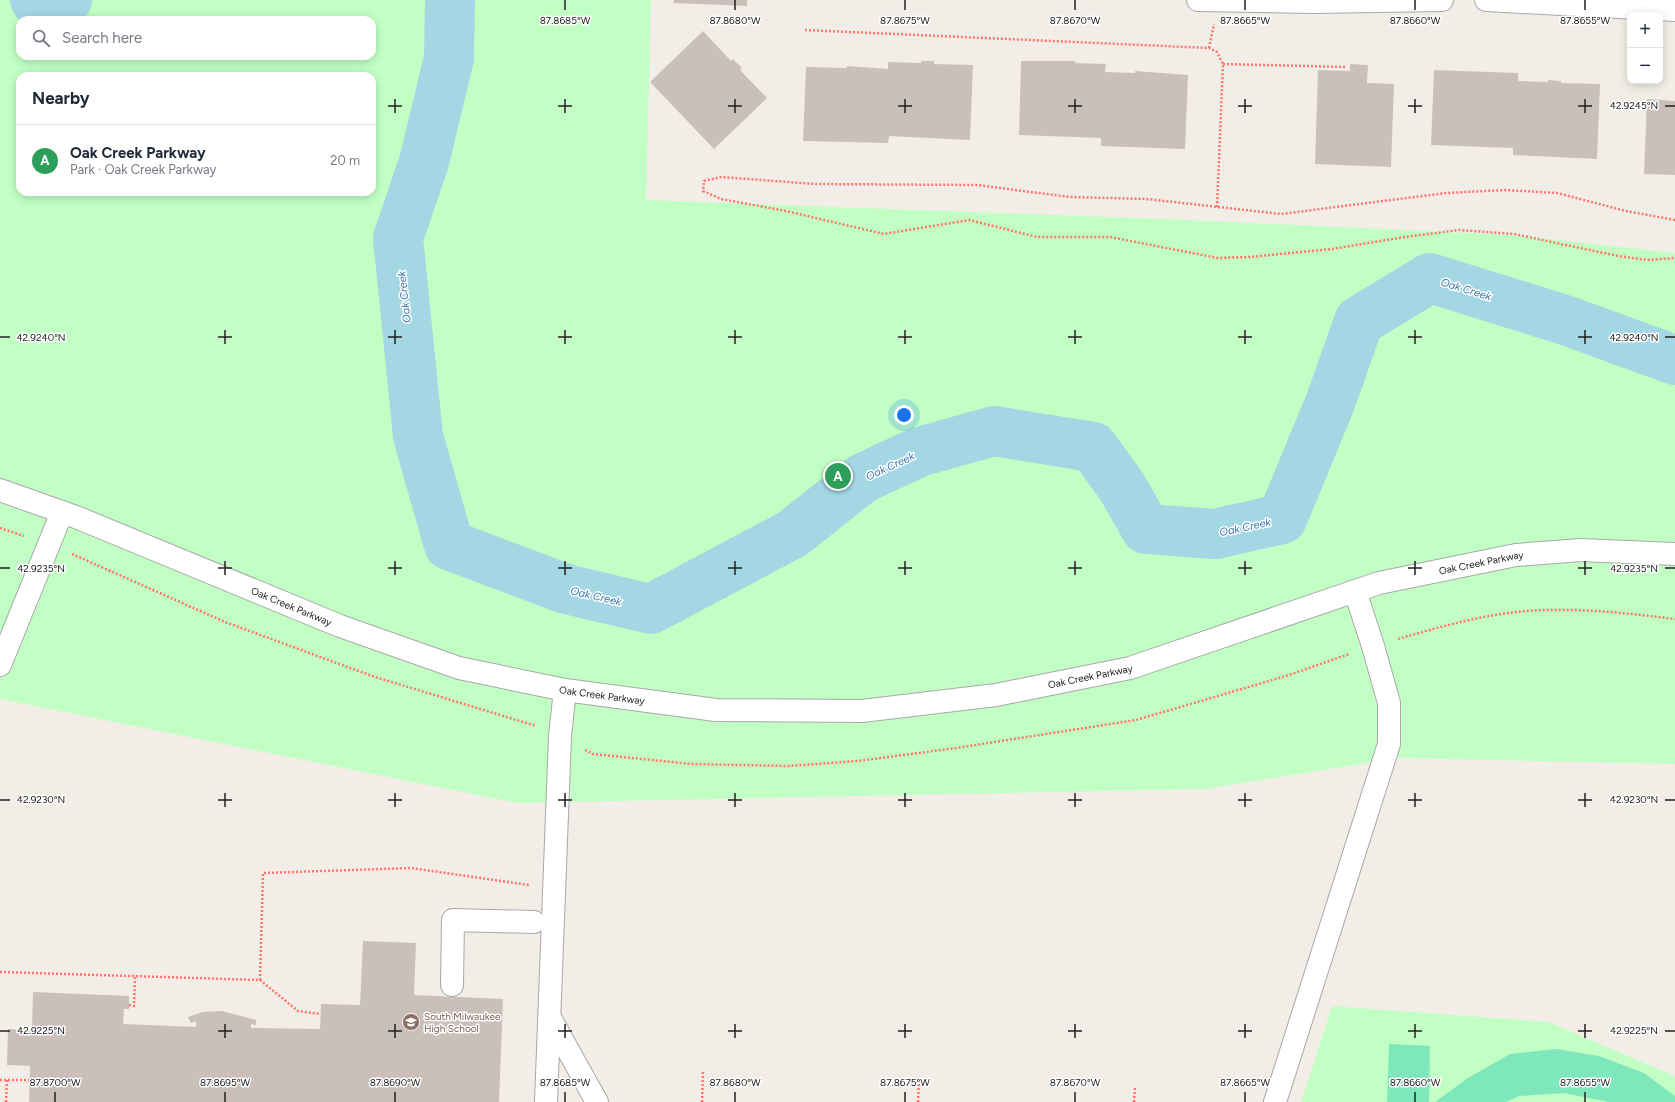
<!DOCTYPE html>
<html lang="en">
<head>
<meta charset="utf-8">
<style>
	:root { --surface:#fff; --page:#f6f6f7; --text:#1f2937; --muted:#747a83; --line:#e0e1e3; --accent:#d20007 }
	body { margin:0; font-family:Figtree,sans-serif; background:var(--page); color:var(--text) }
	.controls { position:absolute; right:12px; top:12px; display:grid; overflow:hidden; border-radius:8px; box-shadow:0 2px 10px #0003 }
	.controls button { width:36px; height:36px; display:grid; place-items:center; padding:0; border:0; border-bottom:1px solid var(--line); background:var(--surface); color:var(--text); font:20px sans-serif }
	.you { position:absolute; left:904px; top:415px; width:14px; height:14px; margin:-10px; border:3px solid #fff; border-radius:50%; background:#1a73e8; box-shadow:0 0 0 6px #1a73e833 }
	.badge { display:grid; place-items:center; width:26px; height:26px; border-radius:50%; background:var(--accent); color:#fff; font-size:13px; font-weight:700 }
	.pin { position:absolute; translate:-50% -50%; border:2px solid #fff; box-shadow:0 1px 4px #0006 }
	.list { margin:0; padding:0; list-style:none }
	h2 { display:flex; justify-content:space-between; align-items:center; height:52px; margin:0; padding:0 16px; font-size:17px }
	h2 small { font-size:13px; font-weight:400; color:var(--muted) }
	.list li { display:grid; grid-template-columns:26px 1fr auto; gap:12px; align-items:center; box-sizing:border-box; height:72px; padding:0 16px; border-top:1px solid var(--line) }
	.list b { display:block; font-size:15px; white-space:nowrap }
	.list p { margin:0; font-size:13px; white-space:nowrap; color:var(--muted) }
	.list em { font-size:13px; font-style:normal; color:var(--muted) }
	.icon { flex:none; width:22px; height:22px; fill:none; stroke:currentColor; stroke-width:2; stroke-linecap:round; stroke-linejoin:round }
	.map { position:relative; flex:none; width:1675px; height:1102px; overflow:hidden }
	.search { position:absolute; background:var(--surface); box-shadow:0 2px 10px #0003; left:16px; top:16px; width:360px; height:44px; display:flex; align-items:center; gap:10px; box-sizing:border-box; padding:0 14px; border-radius:12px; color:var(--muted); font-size:15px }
	.panel { position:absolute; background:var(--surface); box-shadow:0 2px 10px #0003; left:16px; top:72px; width:360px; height:124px; border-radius:12px }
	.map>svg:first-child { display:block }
</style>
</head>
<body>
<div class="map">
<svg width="1675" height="1102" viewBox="0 0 1675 1102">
	<rect width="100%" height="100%" fill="#f2eee7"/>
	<g fill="#c1ffc4" fill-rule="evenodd">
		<path d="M 0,0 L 651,0 L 646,200 L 1164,219 L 1512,235 L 1675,253 L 1675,764 L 1399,758 L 1205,789 L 518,803 L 0,699 ZM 20,20 L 372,20 L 372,56 L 20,56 ZM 20,76 L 372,76 L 372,192 L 20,192 Z"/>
		<polygon points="1332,1006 1548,1022 1675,1076 1675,1102 1301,1102"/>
	</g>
	<g fill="#7ee8bc">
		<polygon points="1389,1044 1430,1046 1429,1102 1387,1102"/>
		<polygon points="1557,1049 1599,1056 1644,1073 1675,1096 1675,1102 1608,1102 1564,1093 1519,1096 1506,1102 1435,1102 1468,1078 1510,1054"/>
	</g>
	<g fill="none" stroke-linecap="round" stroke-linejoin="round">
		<g stroke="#a3d7e4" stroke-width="50">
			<polyline points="35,0 67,0"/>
			<polyline points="450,0 449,58 424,162 398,238 418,436 449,545 566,589 651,609 792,534 863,478 919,452 994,431 1093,447 1122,487 1146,529 1215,534 1282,519 1330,403 1359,321 1430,278 1565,320 1675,360"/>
		</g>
	</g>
	<g fill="#cbc0b9">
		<polygon points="674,0 747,0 747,6 673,3"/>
		<polygon points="703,31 731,61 733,59 742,68 740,70 767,98 714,149 650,82"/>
		<polygon points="921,61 934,61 934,64 973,65 970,140 889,136 888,143 803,141 806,67 847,68 847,66 888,69 888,62 921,63"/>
		<polygon points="1021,61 1075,61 1075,63 1106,64 1105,72 1135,73 1135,71 1188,75 1185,149 1101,146 1101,138 1019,135"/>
		<polygon points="1350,64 1368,65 1367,83 1394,84 1391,167 1315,164 1318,70 1350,71"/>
		<polygon points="1434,70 1518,73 1518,81 1548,82 1548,80 1561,81 1561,83 1600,84 1597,159 1513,155 1513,148 1431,145"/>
		<polygon points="1647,99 1675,101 1675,175 1644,174"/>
		<polygon points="363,941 416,943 414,995 503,999 499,1102 29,1102 30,1066 7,1065 8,1029 32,1030 33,992 129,996 129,1009 124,1009 123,1024 196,1027 196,1021 191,1023 188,1017 203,1012 222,1011 256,1020 256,1025 251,1024 251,1028 320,1029 321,1004 360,1005"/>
	</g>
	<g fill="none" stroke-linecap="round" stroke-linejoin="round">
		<g stroke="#a8a8a8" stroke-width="24">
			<g id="minor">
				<polyline points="1198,0 1313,2"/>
				<polyline points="1313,0 1313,2 1442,0"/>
				<polyline points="1486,0 1675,10"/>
				<path id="s1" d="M 0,490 L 76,517 L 340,626 L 459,668 L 565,690 L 716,710 L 862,711 L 996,695 L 1130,668 L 1379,583 L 1516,555 L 1581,550 L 1675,554"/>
				<polyline points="0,665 62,512"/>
				<polyline points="452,985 453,920 534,922"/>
				<polyline points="550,1018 597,1102"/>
				<polyline points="546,1102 560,736 565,690"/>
				<polyline points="1275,1102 1389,744 1389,703 1373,646 1355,591"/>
			</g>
		</g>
		<g stroke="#ff756b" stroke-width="2.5" stroke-dasharray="2 2" stroke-linecap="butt">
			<polyline points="805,30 1209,48 1217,52 1223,64 1217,208"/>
			<polyline points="1209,48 1214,24"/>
			<polyline points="1223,64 1346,67"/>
			<polyline points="1675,220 1626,211 1557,193 1505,190 1446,193 1281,214 1147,199 1070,197 977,185 815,184 721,177 704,181 703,191 721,199 786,211 884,234 969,220 1037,237 1110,237 1218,258 1250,257 1332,249 1405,237 1459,230 1514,234 1618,256 1647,260 1675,258"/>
			<polyline points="0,528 24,536"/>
			<polyline points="72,554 225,622 372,676 536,726"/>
			<path d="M 1398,639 C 1446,625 1499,610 1550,610 C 1592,609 1634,614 1675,619"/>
			<polyline points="585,750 593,754 691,764 788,766 858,761 956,748 1136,720 1286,676 1349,654"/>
			<polyline points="0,972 260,980 298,1011 320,1014"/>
			<polyline points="260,980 263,873 411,868 529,885"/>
			<polyline points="129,1005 134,1006 135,975"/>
			<polyline points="0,1080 30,1080"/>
			<polyline points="6,1102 7,1080"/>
			<polyline points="702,1102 703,1070"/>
			<polyline points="918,1102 919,1079"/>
			<polyline points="1134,1102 1135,1088"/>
		</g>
		<use href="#minor" stroke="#fff" stroke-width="22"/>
	</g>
	<path fill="none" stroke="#212121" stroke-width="1.5" d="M 565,0 L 565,10M 735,0 L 735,10M 905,0 L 905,10M 1075,0 L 1075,10M 1245,0 L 1245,10M 1415,0 L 1415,10M 1585,0 L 1585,10M 395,99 L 395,113M 565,99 L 565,113M 735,99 L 735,113M 905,99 L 905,113M 1075,99 L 1075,113M 1245,99 L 1245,113M 1415,99 L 1415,113M 1585,99 L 1585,113M 388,106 L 402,106M 558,106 L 572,106M 728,106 L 742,106M 898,106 L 912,106M 1068,106 L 1082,106M 1238,106 L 1252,106M 1408,106 L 1422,106M 1578,106 L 1592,106M 1665,106 L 1675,106M 225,330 L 225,344M 395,330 L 395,344M 565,330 L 565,344M 735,330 L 735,344M 905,330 L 905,344M 1075,330 L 1075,344M 1245,330 L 1245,344M 1415,330 L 1415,344M 1585,330 L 1585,344M 0,337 L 10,337M 218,337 L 232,337M 388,337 L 402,337M 558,337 L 572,337M 728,337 L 742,337M 898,337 L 912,337M 1068,337 L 1082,337M 1238,337 L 1252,337M 1408,337 L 1422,337M 1578,337 L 1592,337M 1665,337 L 1675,337M 225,561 L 225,575M 395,561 L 395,575M 565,561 L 565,575M 735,561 L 735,575M 905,561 L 905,575M 1075,561 L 1075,575M 1245,561 L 1245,575M 1415,561 L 1415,575M 1585,561 L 1585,575M 0,568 L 10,568M 218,568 L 232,568M 388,568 L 402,568M 558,568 L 572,568M 728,568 L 742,568M 898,568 L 912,568M 1068,568 L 1082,568M 1238,568 L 1252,568M 1408,568 L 1422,568M 1578,568 L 1592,568M 1665,568 L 1675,568M 225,793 L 225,807M 395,793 L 395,807M 565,793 L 565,807M 735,793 L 735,807M 905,793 L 905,807M 1075,793 L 1075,807M 1245,793 L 1245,807M 1415,793 L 1415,807M 1585,793 L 1585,807M 0,800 L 10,800M 218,800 L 232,800M 388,800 L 402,800M 558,800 L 572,800M 728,800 L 742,800M 898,800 L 912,800M 1068,800 L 1082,800M 1238,800 L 1252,800M 1408,800 L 1422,800M 1578,800 L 1592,800M 1665,800 L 1675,800M 225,1024 L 225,1038M 395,1024 L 395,1038M 565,1024 L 565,1038M 735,1024 L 735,1038M 905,1024 L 905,1038M 1075,1024 L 1075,1038M 1245,1024 L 1245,1038M 1415,1024 L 1415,1038M 1585,1024 L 1585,1038M 0,1031 L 10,1031M 218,1031 L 232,1031M 388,1031 L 402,1031M 558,1031 L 572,1031M 728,1031 L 742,1031M 898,1031 L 912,1031M 1068,1031 L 1082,1031M 1238,1031 L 1252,1031M 1408,1031 L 1422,1031M 1578,1031 L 1592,1031M 1665,1031 L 1675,1031M 55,1092 L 55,1102M 225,1092 L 225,1102M 395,1092 L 395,1102M 565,1092 L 565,1102M 735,1092 L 735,1102M 905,1092 L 905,1102M 1075,1092 L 1075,1102M 1245,1092 L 1245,1102M 1415,1092 L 1415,1102M 1585,1092 L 1585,1102"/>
	<defs>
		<g id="school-disc" transform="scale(0.9)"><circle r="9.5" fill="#8d6e63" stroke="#fff"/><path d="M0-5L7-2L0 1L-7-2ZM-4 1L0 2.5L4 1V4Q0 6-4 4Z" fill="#fff"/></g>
	</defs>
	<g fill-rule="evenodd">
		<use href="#school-disc" x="411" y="1022"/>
	</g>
	<g text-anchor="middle" stroke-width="3" stroke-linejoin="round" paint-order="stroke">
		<g font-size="10" fill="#212121" stroke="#fff">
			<text dy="4" stroke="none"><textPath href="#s1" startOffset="1538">Oak Creek Parkway</textPath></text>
			<text dy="4" stroke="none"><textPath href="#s1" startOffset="314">Oak Creek Parkway</textPath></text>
			<text dy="4" stroke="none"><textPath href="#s1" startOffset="1130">Oak Creek Parkway</textPath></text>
			<text dy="4" stroke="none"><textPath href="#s1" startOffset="638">Oak Creek Parkway</textPath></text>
		</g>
		<g font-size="10" fill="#785e54" stroke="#fff" text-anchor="start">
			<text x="424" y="1020">South Milwaukee<tspan x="424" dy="12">High School</tspan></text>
		</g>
		<g font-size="11" font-style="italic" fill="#3d78ab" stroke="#fff">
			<text transform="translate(1466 289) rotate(17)" y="4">Oak Creek</text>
			<text transform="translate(404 297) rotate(-96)" y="4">Oak Creek</text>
			<text transform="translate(890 466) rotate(-25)" y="4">Oak Creek</text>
			<text transform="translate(1245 527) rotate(-12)" y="4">Oak Creek</text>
			<text transform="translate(596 596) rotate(13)" y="4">Oak Creek</text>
		</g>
	</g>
	<g font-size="10" text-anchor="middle" fill="#212121" stroke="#fff" stroke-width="3" stroke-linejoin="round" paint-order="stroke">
		<text x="565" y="24">87.8685°W</text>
		<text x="735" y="24">87.8680°W</text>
		<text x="905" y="24">87.8675°W</text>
		<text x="1075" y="24">87.8670°W</text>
		<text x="1245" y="24">87.8665°W</text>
		<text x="1415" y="24">87.8660°W</text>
		<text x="1585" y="24">87.8655°W</text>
		<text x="1634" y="109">42.9245°N</text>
		<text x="41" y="341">42.9240°N</text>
		<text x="1634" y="341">42.9240°N</text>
		<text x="41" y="572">42.9235°N</text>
		<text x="1634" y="572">42.9235°N</text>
		<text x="41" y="803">42.9230°N</text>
		<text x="1634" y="803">42.9230°N</text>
		<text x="41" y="1034">42.9225°N</text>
		<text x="1634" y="1034">42.9225°N</text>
		<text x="55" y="1086">87.8700°W</text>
		<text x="225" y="1086">87.8695°W</text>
		<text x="395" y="1086">87.8690°W</text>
		<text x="565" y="1086">87.8685°W</text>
		<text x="735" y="1086">87.8680°W</text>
		<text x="905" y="1086">87.8675°W</text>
		<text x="1075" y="1086">87.8670°W</text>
		<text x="1245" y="1086">87.8665°W</text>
		<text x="1415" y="1086">87.8660°W</text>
		<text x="1585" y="1086">87.8655°W</text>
	</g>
</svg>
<div class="controls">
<button>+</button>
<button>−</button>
</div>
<div class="you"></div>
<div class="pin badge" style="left:838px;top:476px;background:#2e9e5b">A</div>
<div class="search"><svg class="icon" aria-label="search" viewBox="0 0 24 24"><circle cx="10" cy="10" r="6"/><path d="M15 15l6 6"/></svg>Search here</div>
<section class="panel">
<h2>Nearby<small></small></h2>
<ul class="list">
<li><span class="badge" style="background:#2e9e5b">A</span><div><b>Oak Creek Parkway</b><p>Park · Oak Creek Parkway</p></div><em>20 m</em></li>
</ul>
</section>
</div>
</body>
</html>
